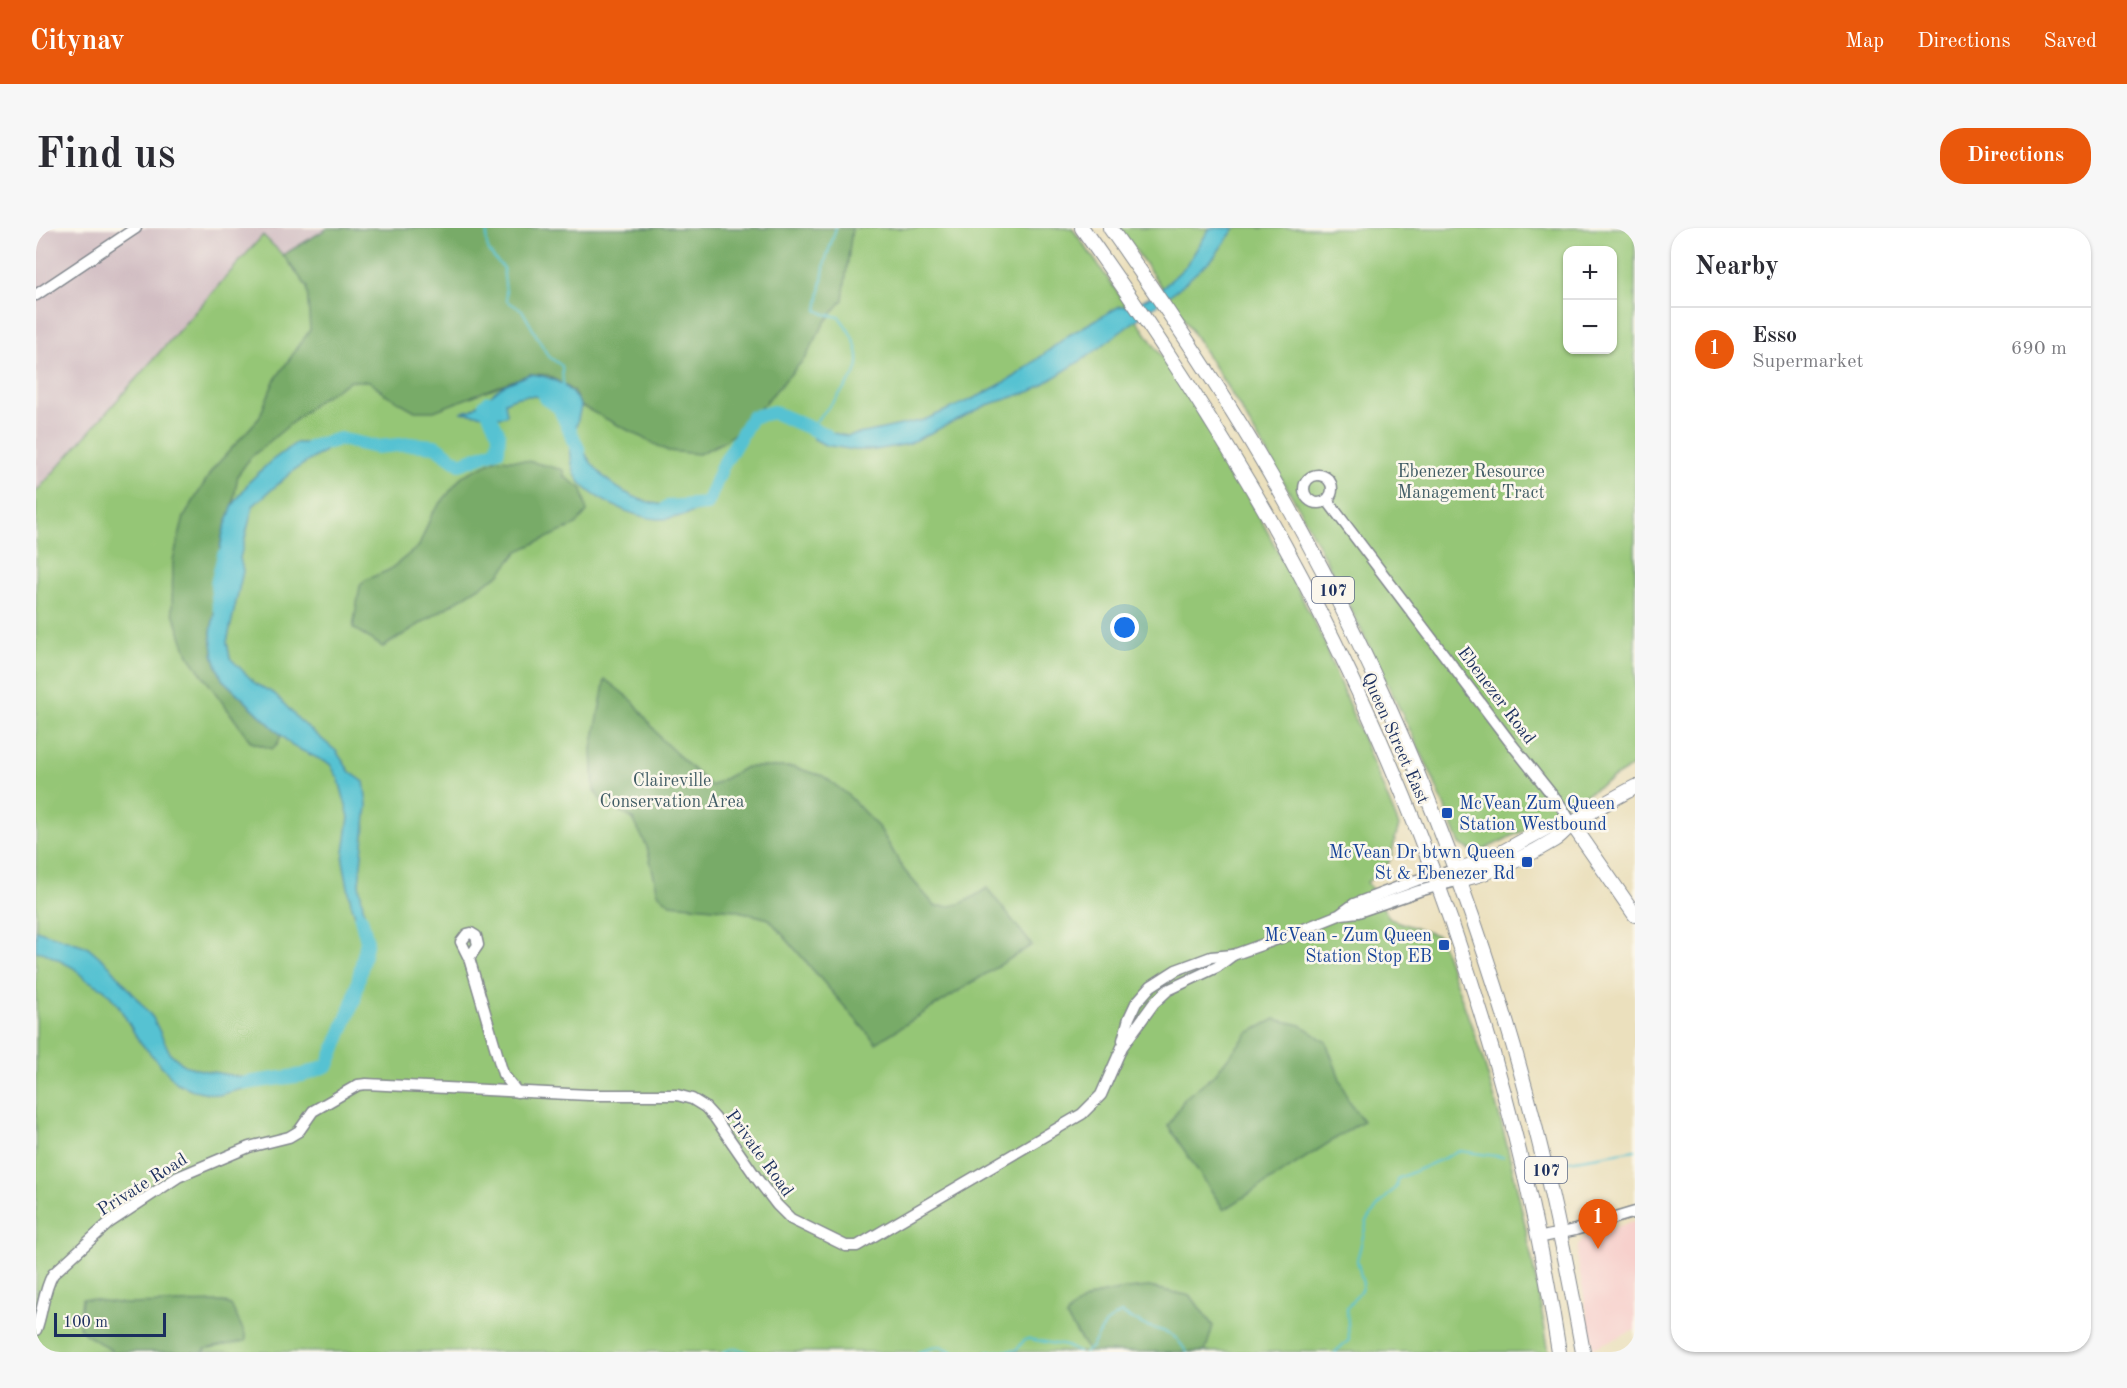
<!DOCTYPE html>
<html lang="en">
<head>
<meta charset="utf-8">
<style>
	:root { --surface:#fff; --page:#f7f7f7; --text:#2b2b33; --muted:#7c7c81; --line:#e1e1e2; --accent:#ea580c }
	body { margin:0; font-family:"Old Standard TT",serif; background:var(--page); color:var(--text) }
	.controls { position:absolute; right:18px; top:18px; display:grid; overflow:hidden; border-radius:12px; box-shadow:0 2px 4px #0004 }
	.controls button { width:54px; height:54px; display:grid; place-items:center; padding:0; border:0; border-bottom:2px solid var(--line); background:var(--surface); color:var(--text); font:30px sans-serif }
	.scale { position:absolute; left:18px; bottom:15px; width:112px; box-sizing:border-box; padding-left:6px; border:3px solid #1b2f5e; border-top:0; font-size:16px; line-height:21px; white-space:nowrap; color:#1b2f5e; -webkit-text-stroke:4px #fbf7ec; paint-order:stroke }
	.you { position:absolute; left:1089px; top:400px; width:21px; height:21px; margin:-15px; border:4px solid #fff; border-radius:50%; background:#1a73e8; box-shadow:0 0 0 9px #1a73e833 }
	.badge { display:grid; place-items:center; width:39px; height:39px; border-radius:50%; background:var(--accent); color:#fff; font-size:20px; font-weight:700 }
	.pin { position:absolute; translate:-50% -50px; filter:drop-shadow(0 2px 3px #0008) }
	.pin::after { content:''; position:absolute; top:32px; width:21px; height:18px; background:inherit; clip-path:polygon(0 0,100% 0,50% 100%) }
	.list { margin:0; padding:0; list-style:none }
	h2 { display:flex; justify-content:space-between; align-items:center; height:78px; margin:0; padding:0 24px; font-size:26px }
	h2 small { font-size:20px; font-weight:400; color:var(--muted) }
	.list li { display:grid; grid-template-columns:39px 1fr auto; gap:18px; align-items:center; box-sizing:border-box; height:84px; padding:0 24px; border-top:2px solid var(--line) }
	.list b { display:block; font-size:22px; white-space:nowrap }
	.list p { margin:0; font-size:20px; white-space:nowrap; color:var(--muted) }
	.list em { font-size:20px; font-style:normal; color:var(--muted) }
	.map { position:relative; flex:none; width:1599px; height:1124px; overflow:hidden; border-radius:24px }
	header { display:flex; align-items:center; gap:36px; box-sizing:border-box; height:84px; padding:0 30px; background:var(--accent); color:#fff }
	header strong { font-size:28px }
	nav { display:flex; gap:33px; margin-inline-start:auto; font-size:21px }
	.intro { display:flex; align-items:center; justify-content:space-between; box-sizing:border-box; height:144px; padding:0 36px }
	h1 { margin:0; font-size:42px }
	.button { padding:15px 27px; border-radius:24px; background:var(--accent); color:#fff; font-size:21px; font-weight:700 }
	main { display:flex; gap:36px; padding:0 36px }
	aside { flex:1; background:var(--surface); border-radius:24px; box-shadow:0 2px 4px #0004 }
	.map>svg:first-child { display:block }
</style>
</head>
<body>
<header>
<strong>Citynav</strong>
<nav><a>Map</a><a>Directions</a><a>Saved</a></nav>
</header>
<div class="intro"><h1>Find us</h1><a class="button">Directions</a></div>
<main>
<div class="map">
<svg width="1599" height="1124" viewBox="0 0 1599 1124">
	<rect width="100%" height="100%" fill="#fbf7ec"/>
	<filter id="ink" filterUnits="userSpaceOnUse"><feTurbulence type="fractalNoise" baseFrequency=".0167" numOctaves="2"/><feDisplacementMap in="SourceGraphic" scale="12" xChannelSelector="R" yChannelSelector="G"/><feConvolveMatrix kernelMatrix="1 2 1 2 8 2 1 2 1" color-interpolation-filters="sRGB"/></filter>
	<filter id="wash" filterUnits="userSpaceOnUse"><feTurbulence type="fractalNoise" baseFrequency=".008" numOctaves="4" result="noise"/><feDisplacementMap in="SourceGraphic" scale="24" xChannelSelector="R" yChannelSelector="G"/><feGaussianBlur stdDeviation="1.35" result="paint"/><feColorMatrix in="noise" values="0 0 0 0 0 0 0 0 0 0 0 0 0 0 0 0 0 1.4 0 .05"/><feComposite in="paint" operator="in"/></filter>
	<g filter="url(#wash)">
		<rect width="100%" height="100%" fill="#ebe0bd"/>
		<polygon fill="#f7d0cc" points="1599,993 1599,1102 1557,1120 1541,1028 1542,1018 1549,1009"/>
		<polygon fill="#d2bec3" points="0,0 292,0 247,27 227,7 0,264"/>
		<g fill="#95c676" stroke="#587a6a" stroke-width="1.5" fill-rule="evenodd">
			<path d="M 292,0 L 1036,0 C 1071,49 1105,97 1138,147 C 1196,233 1244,325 1290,418 L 1289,419 L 1363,598 C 1351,631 1364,631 1331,654 L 1354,691 L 1403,708 C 1420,757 1440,805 1454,855 C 1480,943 1497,1034 1513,1124 L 0,1124 L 0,264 L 227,7 L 247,27 Z"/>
			<path d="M 1084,0 L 1599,0 L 1599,537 L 1547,568 L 1537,570 L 1497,598 L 1449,621 L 1436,623 L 1424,616 L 1394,543 L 1304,359 L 1260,275 L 1202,176 L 1150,94 ZM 1532,22 L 1576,22 L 1576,122 L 1532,122 Z"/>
		</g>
		<g fill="#78ab67" stroke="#4a6d62" stroke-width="1.5">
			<polygon points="292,0 816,0 807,72 789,94 770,129 710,196 689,213 663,226 632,223 545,178 537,163 512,147 494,146 398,183 379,183 349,166 333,153 314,153 284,171 214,230 202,247 197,277 187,304 184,321 184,349 175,405 178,430 186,451 245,507 242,515 236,521 215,514 152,427 136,382 137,332 148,289 176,242 223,190 238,153 274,102 271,59 247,27"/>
			<polygon points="461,231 492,233 528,242 528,248 546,261 551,284 540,297 482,323 463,347 347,419 317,400 324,358 329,352 353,342 383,318 396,286 426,248"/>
			<path d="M 569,451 L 598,474 L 626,512 L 675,558 L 710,539 L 757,539 L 787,548 L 811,566 L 844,601 L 868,642 L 899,678 C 923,680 931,673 951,660 L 996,717 L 840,815 L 733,691 L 699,682 L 634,676 L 622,665 L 611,619 L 597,591 L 584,583 L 568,577 L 558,562 L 556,521 Z"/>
			<polygon points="1239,791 1265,797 1290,814 1312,872 1327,893 1188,982 1132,898 1149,870 1179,846 1212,805"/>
			<path d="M 1113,1059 L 1155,1068 L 1177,1098 L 1169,1124 L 1053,1124 L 1030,1089 C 1047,1063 1085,1061 1113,1059 Z"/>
			<polygon points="46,1070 89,1076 187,1074 195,1077 210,1108 210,1113 169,1121 169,1124 78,1124 49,1106 43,1099"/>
		</g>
		<g fill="#57c2d2" stroke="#397898" stroke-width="1.5">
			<polygon points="1174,0 1199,0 1178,29 1143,60 1051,129 996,163 951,177 872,216 839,222 819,222 789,217 778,211 774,200 811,208 833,204 888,192 943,168 978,149 1033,107 1084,78 1095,79 1122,64 1150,38"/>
			<path d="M 494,146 C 517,148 533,157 545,178 L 540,200 C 520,174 501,158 469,174 L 471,187 L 466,189 L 424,184 L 435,182 L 468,157 Z"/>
			<path d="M 540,205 C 556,252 599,280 649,278 C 658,277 668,274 677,272 L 675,277 C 661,284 637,292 621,291 C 598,289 550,269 540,248 C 534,236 534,219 535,206 Z"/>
			<polygon points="260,215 292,215 289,223 258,242 217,278 204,330 207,343 191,414 194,430 220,456 239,466 263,492 300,523 314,544 328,554 331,577 323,656 331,701 329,707 324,701 315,675 307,632 313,589 303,552 294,536 256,518 245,507 186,451 178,430 175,405 184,349 184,321 187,304 197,277 213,254 235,233"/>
			<polygon points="0,702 52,719 73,737 117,790 134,825 148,837 165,842 233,854 183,867 157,862 141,855 103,813 82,777 68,761 49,751 38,740 9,725 0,723"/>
		</g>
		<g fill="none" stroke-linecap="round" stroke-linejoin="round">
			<g stroke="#57c2d2" stroke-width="2">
				<path d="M 453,0 C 446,17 454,28 467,39 L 471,73 L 486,82 L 512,128 L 526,138 L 527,157"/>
				<path d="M 774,200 C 785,187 816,155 821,141 C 826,123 814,102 803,89 L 789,86 L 781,82 L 789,34 L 800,0"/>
				<polyline points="540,205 540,200"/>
				<polyline points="1521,935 1599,922"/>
				<polyline points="687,1124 698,1120 713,1124"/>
				<polyline points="882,1124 904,1118 918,1124"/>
				<polyline points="951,1124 981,1122 988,1112 993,1111 1030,1118 1042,1124"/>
				<polyline points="1048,1124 1055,1120 1070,1095 1085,1085 1108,1097 1133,1105 1141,1111 1151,1124"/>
				<polyline points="1299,1124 1313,1112 1311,1080 1325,1062 1327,1056 1321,1032 1331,993 1342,978 1360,959 1361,951 1424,923 1467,929"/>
			</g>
			<g stroke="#57c2d2" stroke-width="14">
				<polyline points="509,170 523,179 543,223"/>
				<polyline points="275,219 304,211 340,219 374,216 399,218 424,236 462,222 463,206 449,177 453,174"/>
				<polyline points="631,279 671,276 686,239 716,189 737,184 790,207"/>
				<polyline points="183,379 181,356 188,327"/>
				<polyline points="210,855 267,847 292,837 318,772 331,713 325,690"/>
			</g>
		</g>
	</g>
	<g filter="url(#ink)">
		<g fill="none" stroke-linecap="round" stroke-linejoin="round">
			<g stroke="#83888e" stroke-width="13">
				<g id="minor">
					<polyline points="0,67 100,0"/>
					<circle cx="1282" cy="261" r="14"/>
					<polyline points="1291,272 1474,514 1525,578 1536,596"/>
					<polyline points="1306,686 1322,684 1383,663 1424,652"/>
					<polyline points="433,730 425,714 431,706 435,705 440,708 442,717 433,730 467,846 481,864"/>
					<polyline points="1087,812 1093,790 1100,775 1115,758 1140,742 1175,729 1197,727 1253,707 1303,687 1318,676 1381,652 1420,642"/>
					<polyline points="1502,1010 1539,1002 1599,984"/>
					<path d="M 0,1102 C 7,1084 7,1063 17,1046 L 74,994 L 142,949 L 213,919 L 253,909 L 263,903 L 277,883 L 322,857 L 330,856 L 553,867 L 641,867 L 656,871 L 669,879 L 679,890 L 722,952 L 741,977 L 755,991 L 810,1018 L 821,1018 L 1046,886 L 1065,867 L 1086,819 L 1118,775 L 1132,762 L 1181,739 L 1197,727"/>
				</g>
			</g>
			<g stroke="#83888e" stroke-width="16">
				<g id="major">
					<path d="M 1046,0 C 1112,93 1174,187 1231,286 C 1376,541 1478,834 1523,1124"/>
					<path d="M 1074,0 C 1137,89 1198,180 1251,276 C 1342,440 1416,613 1470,793 C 1503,901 1527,1012 1547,1124"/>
					<polyline points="1536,596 1599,687"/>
					<polyline points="1420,642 1454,631 1512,599 1536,596"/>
					<path d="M 1424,652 C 1456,644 1489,630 1518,612 C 1526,607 1531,599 1539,594 C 1558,581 1579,570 1599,559"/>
				</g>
			</g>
			<use href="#minor" stroke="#fff" stroke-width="10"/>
			<use href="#major" stroke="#fff" stroke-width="14"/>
		</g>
	</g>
	<g fill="#1a4fb4" stroke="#fbf7ec" stroke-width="2">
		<rect x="1405" y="579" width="12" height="12" rx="3"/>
		<rect x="1485" y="628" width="12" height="12" rx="3"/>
		<rect x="1402" y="711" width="12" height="12" rx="3"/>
	</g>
	<g text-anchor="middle" stroke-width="5" stroke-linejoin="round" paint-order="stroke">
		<g fill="#fbf7ec" stroke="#5e6b89" stroke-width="1.5">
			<rect x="1276" y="349" width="42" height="26" rx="4.5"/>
			<rect x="1489" y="929" width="42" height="26" rx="4.5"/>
		</g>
		<g font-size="16" font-weight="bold" fill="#1b2f5e">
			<text x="1297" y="368">107</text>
			<text x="1510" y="948">107</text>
		</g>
		<g font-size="18" fill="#405c65" stroke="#fbf7ec">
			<text x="1435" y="249">Ebenezer Resource<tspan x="1435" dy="21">Management Tract</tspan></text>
			<text x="636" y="558">Claireville<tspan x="636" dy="21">Conservation Area</tspan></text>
		</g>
		<g font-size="18" fill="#1b2f5e" stroke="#fbf7ec">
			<text transform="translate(1461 467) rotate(53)" y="6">Ebenezer Road</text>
			<text transform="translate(1360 510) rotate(66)" y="6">Queen Street East</text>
			<text transform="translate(724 925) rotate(54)" y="6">Private Road</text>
			<text transform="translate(106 956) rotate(-32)" y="6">Private Road</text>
		</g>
		<g font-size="18" fill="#164399" stroke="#fbf7ec" text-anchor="end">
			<text x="1423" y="581" text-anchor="start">McVean Zum Queen<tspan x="1423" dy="21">Station Westbound</tspan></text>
			<text x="1479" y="630">McVean Dr btwn Queen<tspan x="1479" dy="21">St &amp; Ebenezer Rd</tspan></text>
			<text x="1396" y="713">McVean - Zum Queen<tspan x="1396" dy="21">Station Stop EB</tspan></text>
		</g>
	</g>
</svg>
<div class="controls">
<button>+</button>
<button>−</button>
</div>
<div class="scale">100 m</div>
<div class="you"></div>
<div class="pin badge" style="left:1562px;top:1021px">1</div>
</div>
<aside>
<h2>Nearby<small></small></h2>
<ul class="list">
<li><span class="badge">1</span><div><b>Esso</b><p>Supermarket</p></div><em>690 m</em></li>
</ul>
</aside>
</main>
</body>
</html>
